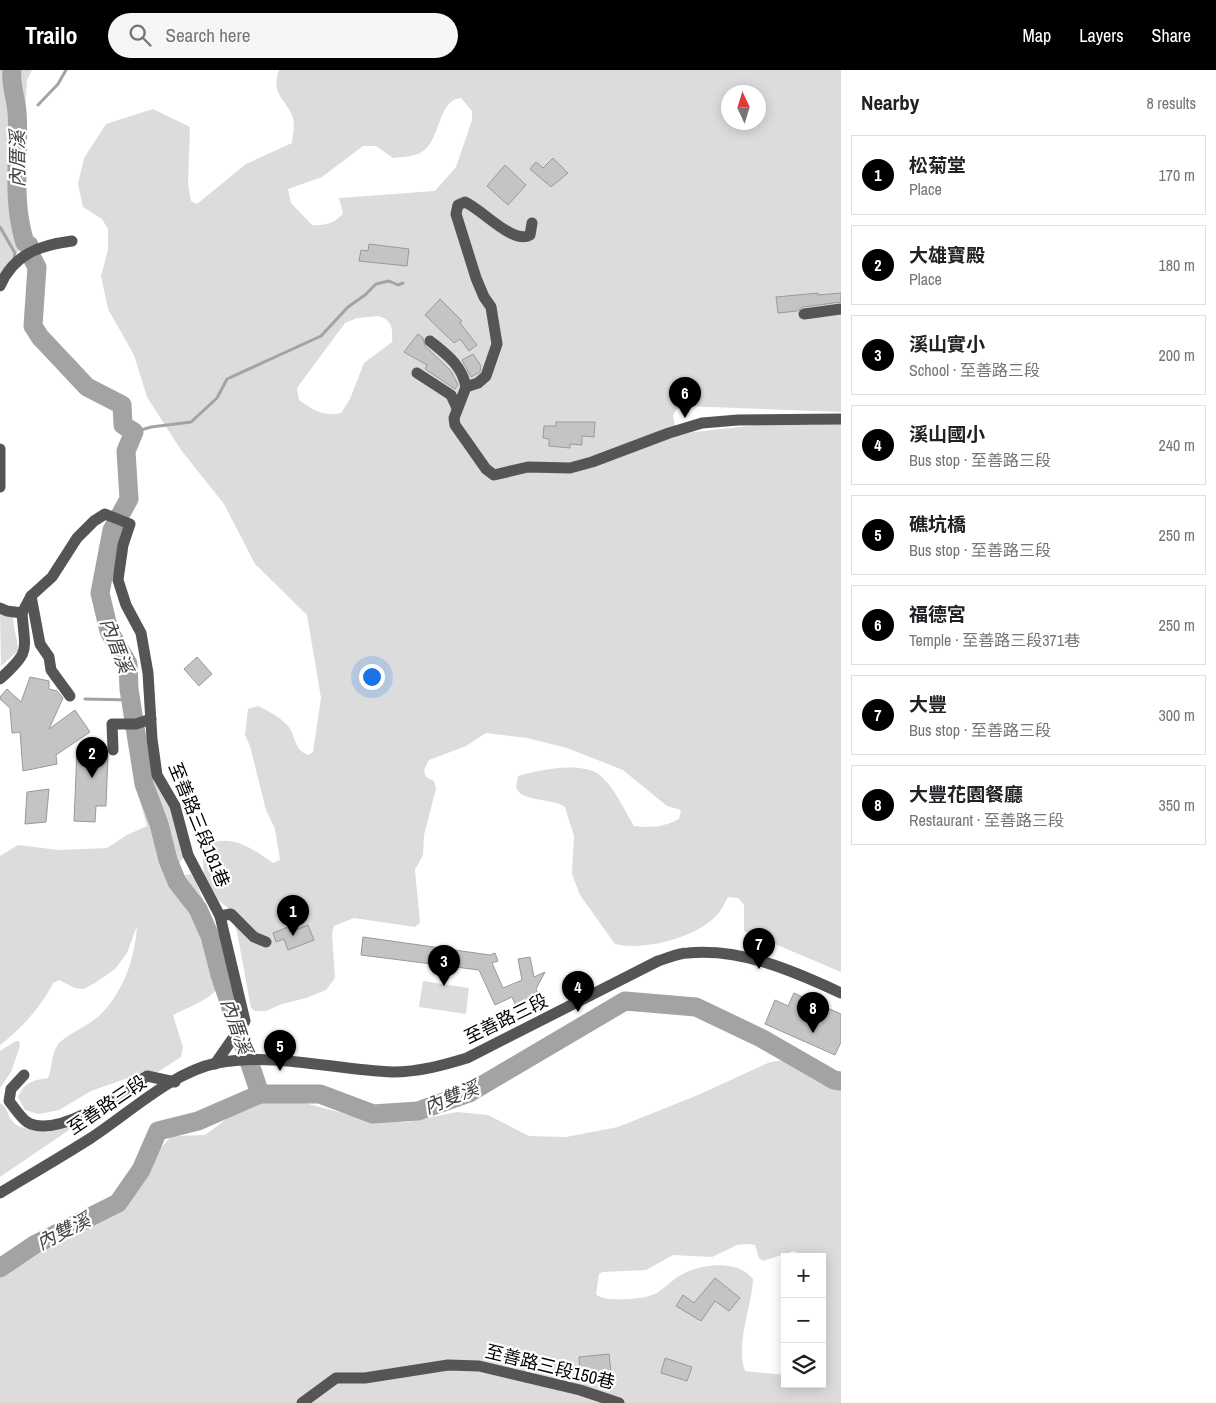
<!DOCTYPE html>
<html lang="en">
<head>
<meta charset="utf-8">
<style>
	:root { --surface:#fff; --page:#f6f6f6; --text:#202124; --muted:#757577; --line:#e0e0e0; --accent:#000 }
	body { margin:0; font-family:"Archivo Narrow","Noto Sans TC",sans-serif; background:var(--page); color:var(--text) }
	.controls { position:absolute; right:15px; bottom:15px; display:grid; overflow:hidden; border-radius:0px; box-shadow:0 2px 12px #0003 }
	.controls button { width:45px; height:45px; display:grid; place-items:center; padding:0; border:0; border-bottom:1px solid var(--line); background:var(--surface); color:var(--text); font:25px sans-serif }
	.compass { position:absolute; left:721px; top:15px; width:45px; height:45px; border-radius:50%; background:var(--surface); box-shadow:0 2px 12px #0003; rotate:356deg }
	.you { position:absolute; left:371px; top:606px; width:18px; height:18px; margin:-12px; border:4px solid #fff; border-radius:50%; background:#1a73e8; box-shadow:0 0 0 8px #1a73e833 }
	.badge { display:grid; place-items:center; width:32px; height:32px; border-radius:50%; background:var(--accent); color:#fff; font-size:16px; font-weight:700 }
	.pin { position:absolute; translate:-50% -41px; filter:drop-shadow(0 1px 2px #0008) }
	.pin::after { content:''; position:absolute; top:26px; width:18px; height:15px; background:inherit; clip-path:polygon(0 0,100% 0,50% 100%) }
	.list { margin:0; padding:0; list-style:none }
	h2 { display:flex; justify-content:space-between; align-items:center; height:65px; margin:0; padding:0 20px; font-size:21px }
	h2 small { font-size:16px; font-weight:400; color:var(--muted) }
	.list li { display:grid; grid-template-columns:32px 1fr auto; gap:15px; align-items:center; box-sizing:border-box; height:80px; margin:0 10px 10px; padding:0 10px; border:1px solid var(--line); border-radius:0px }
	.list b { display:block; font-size:19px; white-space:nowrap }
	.list p { margin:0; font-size:16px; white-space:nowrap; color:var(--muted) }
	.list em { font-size:16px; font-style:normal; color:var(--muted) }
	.icon { flex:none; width:28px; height:28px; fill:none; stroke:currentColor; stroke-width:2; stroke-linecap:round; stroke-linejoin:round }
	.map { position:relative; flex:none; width:841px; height:1333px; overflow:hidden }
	header { display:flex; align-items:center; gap:30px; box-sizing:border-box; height:70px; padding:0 25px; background:var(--accent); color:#fff }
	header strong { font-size:24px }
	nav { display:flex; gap:28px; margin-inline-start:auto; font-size:18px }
	.search { width:350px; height:45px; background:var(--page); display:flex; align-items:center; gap:12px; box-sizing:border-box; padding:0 18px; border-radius:28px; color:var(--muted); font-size:19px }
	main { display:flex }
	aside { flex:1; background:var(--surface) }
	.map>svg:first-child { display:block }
</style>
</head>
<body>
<header>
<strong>Trailo</strong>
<div class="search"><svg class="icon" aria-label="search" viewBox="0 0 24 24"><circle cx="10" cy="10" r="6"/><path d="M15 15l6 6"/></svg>Search here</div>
<nav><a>Map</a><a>Layers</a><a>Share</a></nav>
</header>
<main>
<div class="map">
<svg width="841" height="1333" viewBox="0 0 841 1333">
	<rect width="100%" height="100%" fill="#fff"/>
	<g fill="#dcdcdc" fill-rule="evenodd">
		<polygon points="0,0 32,0 27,10 20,116 29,149 30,169 20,179 0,207"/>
		<path d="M 279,0 L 841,0 L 841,342 L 684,336 L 676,340 L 673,345 L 675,356 L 686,363 L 774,353 L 812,355 L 841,352 L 841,902 L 744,861 L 744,835 L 738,828 L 728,827 C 725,832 722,839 718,844 C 697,868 644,881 615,874 L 580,825 L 572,804 L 574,766 L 565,737 C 553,728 520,732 516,717 L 518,706 C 539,700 585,690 602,707 C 616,720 624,740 634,756 C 651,758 664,757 679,749 L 681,740 L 667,736 L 623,700 L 567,678 L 527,668 L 486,663 L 466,676 L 429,690 L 424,700 L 426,707 L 434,711 L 436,719 L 424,765 L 423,785 L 415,800 L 420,853 L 415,857 L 354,848 L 334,856 L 332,864 L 335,908 L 326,920 L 306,928 L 282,934 L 266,941 L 255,941 L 251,938 L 237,862 L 229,839 L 213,826 L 204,804 L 203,790 L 206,776 C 229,762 254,779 273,793 L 280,790 L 275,759 L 266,740 L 250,676 L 245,665 L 248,639 L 258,636 C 269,641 280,647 288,656 C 297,667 293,679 308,685 L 313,682 L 321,628 L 307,545 L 255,494 L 224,434 L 181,380 L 147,327 L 134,285 L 108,239 L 101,206 L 108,180 L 108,159 L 102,149 L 83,137 L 78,114 L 84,88 L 106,54 L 153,39 L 190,57 L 188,114 L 191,131 L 197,134 L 246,94 L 292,73 C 293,64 295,57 293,48 C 287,29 270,26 279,0 ZM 728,22 L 758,22 L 758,52 L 728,52 ZM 461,28 L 472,41 L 472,50 L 456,97 L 435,121 L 339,128 L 343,143 C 336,153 324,156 312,155 L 291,133 L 288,119 L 322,107 L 363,76 L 376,76 L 393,88 C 401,87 412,87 420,83 C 442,72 436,30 461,28 ZM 378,246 C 392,249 393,259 392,272 L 364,293 L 350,329 L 341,343 C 323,347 313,340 299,330 L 297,318 L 345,253 L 357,248 Z"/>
		<path d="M 0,541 L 13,546 C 13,558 18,569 18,581 L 1,596 Z"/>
		<path d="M 136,678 L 142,679 L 149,683 L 171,737 L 185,785 L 180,792 L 167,799 L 167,809 L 191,804 L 196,812 C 205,836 233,893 219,916 C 211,930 186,938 173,945 L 183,977 L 181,987 L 156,1003 L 125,1009 L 91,1021 L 59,1040 L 39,1044 L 25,1040 L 18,1027 C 25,1012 33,1010 48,1008 C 53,997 51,981 60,972 C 72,962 87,956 99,946 C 123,923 135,889 137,856 L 127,883 L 115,899 L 95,913 L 84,919 L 75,918 L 59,910 L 53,913 C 42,936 20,960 0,975 L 0,786 L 18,775 L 59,780 L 107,778 L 127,765 L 147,756 L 137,721 Z"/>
		<polygon points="423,911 469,918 466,944 419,937"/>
		<polygon points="16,971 19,971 20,976 11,1002 0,1018 0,981"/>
		<path d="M 785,990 L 815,1010 L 841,1017 L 841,1333 L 0,1333 L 0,1204 L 35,1182 L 111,1146 L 132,1125 L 150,1102 L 157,1083 L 171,1066 L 205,1065 L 232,1045 L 258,1033 L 297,1031 L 369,1050 L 407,1052 L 457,1042 L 488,1045 L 529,1066 L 566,1067 L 618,1057 L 698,1025 L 770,992 ZM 749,1174 L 755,1175 L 759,1188 L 763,1191 L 794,1181 L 803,1187 L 822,1187 L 822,1314 L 785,1314 L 785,1305 L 745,1301 C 735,1274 752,1236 753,1209 C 737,1189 701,1194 681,1205 C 671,1210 663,1221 652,1225 C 642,1229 603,1233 596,1224 L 599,1204 L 602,1202 L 646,1200 L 673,1185 L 712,1187 L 737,1175 Z"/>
		<path d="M 0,1033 C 8,1037 7,1046 13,1052 C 27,1067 69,1053 85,1049 L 0,1107 Z"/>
	</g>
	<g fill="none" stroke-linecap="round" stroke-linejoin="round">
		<g stroke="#a3a3a3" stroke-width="3">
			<polyline points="38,35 58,14 66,0"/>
			<polyline points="0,157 15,183 14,190"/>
			<polyline points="134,362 151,357 191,352 217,328 227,309 321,266 348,237 365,225 376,214 389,211 398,215 403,213"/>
			<polyline points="85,629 132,630"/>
		</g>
		<g stroke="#a3a3a3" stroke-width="19">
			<path d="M 12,0 C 10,14 16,28 17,42 C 20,88 11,128 25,173 L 29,175"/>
			<polyline points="32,188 37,197 33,256 40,267 87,317 122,335 123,355 134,362 126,381 129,429 112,460 100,523 109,561 128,594 129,619 144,714 159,754 168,790 177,812 198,839 210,866 220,905 260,1024"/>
			<polyline points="0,1198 34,1175 118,1133 141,1100 158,1061 198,1051 260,1024 320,1024 373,1044 418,1041 469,1023 625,931 696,937 761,968 834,1010 841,1011"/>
		</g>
	</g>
	<g fill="#c4c4c4" stroke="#999">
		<polygon points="553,88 568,103 551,117 530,99 536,92 543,98"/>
		<polygon points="505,95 526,115 508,135 487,116"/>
		<polygon points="369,174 409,179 407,196 359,191 361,180 368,181"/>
		<polygon points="818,223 818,225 841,223 841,232 803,237 797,241 778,243 776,227"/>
		<polygon points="440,229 462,251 460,253 477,275 469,281 460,269 454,273 425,245"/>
		<polygon points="418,264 423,268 425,276 451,301 458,315 455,319 425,299 427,295 404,282"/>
		<polygon points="473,284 481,296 480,302 471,307 462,290"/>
		<polygon points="556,352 595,352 594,367 582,366 582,375 570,374 570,378 549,376 549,369 543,368 544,356 556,356"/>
		<polygon points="197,587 212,604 199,616 184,599"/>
		<polygon points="30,607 49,611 49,619 57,621 63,628 49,659 75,640 90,662 56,685 57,694 23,701 20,662 12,663 10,638 0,629 0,627 7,619 21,632"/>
		<polygon points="77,681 106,682 108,685 106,736 96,736 95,752 74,751"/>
		<polygon points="49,719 46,752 25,754 27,722"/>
		<polygon points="308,855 314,870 288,880 284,869 276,872 273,863 288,857 290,862"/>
		<polygon points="363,867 490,885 495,883 498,891 492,893 503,918 522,910 518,889 530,887 534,907 545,902 536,919 539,926 531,929 529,933 517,938 512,927 495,935 479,900 361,885"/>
		<polygon points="794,923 841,944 841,972 835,985 765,954 775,930 788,936"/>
		<polygon points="715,1208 740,1228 729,1241 715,1231 701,1251 676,1236 683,1225 694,1233"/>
		<polygon points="609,1284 611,1302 580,1305 579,1287"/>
		<polygon points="665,1288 692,1297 687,1311 661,1303"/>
	</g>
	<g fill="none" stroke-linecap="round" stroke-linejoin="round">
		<g stroke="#555" stroke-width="11">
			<path d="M 532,153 L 530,165 C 513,175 483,140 465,132 L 458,135 L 456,144 L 476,208 L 484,227 L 491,237 L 497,274 L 486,306 L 478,313 L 466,317 L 454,348 L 455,355 L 486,399 L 494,405 L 528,397 L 570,398 L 592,392 L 669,363 L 702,353 L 738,350 L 841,349"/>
			<path d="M 0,216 C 14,184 40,175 72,171"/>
			<polyline points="804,244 841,239"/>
			<path d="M 430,271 C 446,284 462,295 466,317"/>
			<polyline points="417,303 451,325 457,338"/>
			<polyline points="0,379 0,417"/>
			<polyline points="31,526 40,574 49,587 51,600 70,626"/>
			<polyline points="0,538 7,541 22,543"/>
			<polyline points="22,543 31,526 52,507 77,468 94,451 105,444 130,454 123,475 118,510 126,535 141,563 148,603 152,669 157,705 175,736 188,785 220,846 245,951 215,994"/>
			<path d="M 0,609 C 31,581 25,582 22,543"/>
			<polyline points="113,680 112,654 136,654 151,649"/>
			<polyline points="220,846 231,844 254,867 266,872"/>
			<path d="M 24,1005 L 11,1019 L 9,1031 C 14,1037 21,1048 27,1052 C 57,1070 123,1022 147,1006 L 175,1012"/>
			<path d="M 0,1123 C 30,1105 61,1087 91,1068 C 128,1044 172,1002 217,993 C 276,982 334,1000 393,1002 C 419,1002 444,995 467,988 L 658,891 C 668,888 678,883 688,883 C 741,878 794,901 841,923"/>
			<polyline points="302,1333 336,1308 365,1308 448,1295 479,1296 580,1320 619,1333"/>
		</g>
	</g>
	<g text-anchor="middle" stroke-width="4.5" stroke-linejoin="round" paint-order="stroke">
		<g font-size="18" fill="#000" stroke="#fff">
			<text transform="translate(199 755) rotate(68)" y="6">至善路三段181巷</text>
			<text transform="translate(506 949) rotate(-26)" y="6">至善路三段</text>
			<text transform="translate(107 1035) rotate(-34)" y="6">至善路三段</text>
			<text transform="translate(550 1297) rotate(14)" y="6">至善路三段150巷</text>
		</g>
		<g font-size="19" font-style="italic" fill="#444" stroke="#fff">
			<text transform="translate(17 89) rotate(-90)" y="7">內厝溪</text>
			<text transform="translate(117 575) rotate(69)" y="7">內厝溪</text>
			<text transform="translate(237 956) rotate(71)" y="7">內厝溪</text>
			<text transform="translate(451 1027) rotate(-22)" y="7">內雙溪</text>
			<text transform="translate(63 1161) rotate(-27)" y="7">內雙溪</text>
		</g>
	</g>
</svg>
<div class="controls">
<button>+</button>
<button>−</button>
<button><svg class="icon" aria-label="layers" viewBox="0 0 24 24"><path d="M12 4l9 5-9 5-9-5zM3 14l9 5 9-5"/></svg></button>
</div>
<svg class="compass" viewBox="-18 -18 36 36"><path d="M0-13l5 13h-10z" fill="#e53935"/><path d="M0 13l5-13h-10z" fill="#757577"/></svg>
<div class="you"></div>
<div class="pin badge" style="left:293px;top:866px">1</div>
<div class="pin badge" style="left:92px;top:708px">2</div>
<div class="pin badge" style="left:444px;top:916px">3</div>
<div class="pin badge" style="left:578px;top:942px">4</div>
<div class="pin badge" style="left:280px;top:1001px">5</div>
<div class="pin badge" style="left:685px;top:348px">6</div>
<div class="pin badge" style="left:759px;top:899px">7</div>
<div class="pin badge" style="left:813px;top:963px">8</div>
</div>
<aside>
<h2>Nearby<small>8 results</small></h2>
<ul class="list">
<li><span class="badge">1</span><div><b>松菊堂</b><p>Place</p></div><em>170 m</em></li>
<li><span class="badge">2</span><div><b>大雄寶殿</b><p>Place</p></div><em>180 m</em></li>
<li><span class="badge">3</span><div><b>溪山實小</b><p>School · 至善路三段</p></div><em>200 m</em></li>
<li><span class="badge">4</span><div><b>溪山國小</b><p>Bus stop · 至善路三段</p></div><em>240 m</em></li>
<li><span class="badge">5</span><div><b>礁坑橋</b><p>Bus stop · 至善路三段</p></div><em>250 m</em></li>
<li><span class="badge">6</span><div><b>福德宮</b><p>Temple · 至善路三段371巷</p></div><em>250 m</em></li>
<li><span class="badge">7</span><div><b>大豐</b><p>Bus stop · 至善路三段</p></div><em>300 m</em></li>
<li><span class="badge">8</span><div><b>大豐花園餐廳</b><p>Restaurant · 至善路三段</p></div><em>350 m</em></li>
</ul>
</aside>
</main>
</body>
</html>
